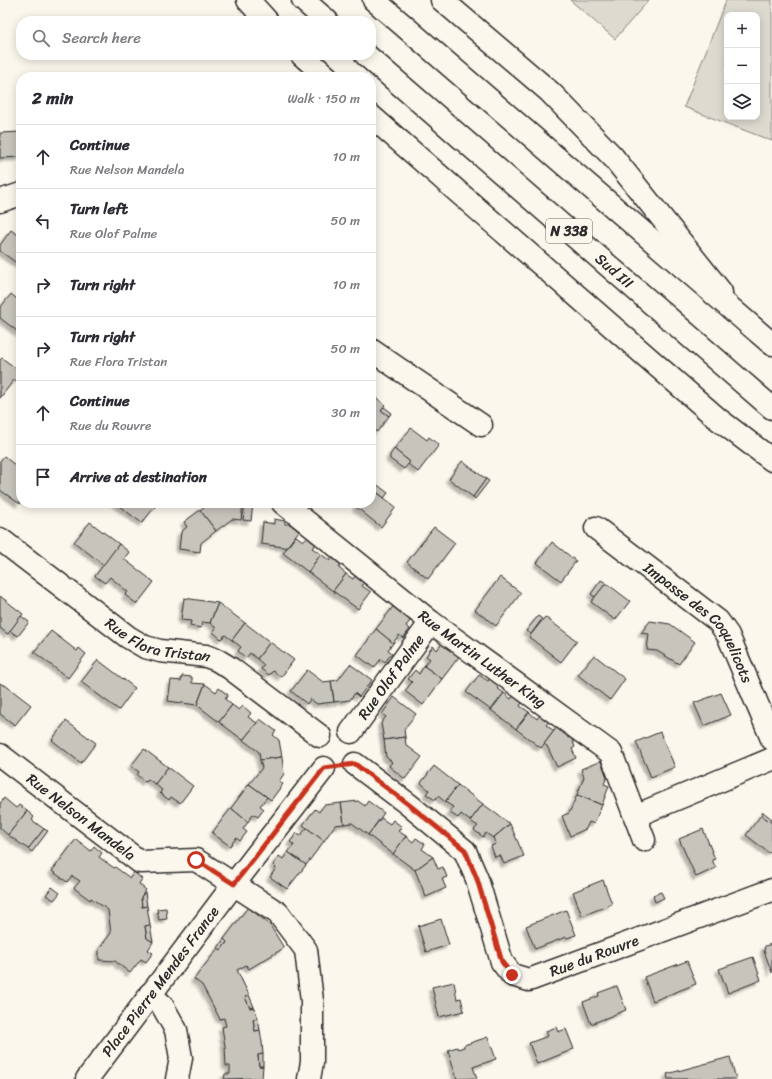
<!DOCTYPE html>
<html lang="en">
<head>
<meta charset="utf-8">
<style>
	:root { --surface:#fff; --page:#f2f2f3; --text:#2b2b33; --muted:#7c7c81; --line:#e1e1e2 }
	body { margin:0; font-family:Sriracha,sans-serif; background:var(--page); color:var(--text) }
	.controls { position:absolute; right:12px; top:12px; display:grid; overflow:hidden; border-radius:8px; box-shadow:0 2px 10px #0003 }
	.controls button { width:36px; height:36px; display:grid; place-items:center; padding:0; border:0; border-bottom:1px solid var(--line); background:var(--surface); color:var(--text); font:20px sans-serif }
	.stop { position:absolute; width:12px; height:12px; margin:-9px; border:3px solid #c8321e; border-radius:50%; background:#fff }
	.stop.end { background:#c8321e; border-color:#fff; box-shadow:0 1px 4px #0008 }
	.list { margin:0; padding:0; list-style:none }
	h2 { display:flex; justify-content:space-between; align-items:center; height:52px; margin:0; padding:0 16px; font-size:17px }
	h2 small { font-size:13px; font-weight:400; color:var(--muted) }
	.list li { display:grid; grid-template-columns:26px 1fr auto; gap:12px; align-items:center; box-sizing:border-box; height:64px; padding:0 16px; border-top:1px solid var(--line) }
	.list b { display:block; font-size:15px; white-space:nowrap }
	.list p { margin:0; font-size:13px; white-space:nowrap; color:var(--muted) }
	.list em { font-size:13px; font-style:normal; color:var(--muted) }
	.icon { flex:none; width:22px; height:22px; fill:none; stroke:currentColor; stroke-width:2; stroke-linecap:round; stroke-linejoin:round }
	.map { position:relative; flex:none; width:772px; height:1079px; overflow:hidden }
	.search { position:absolute; background:var(--surface); box-shadow:0 2px 10px #0003; left:16px; top:16px; width:360px; height:44px; display:flex; align-items:center; gap:10px; box-sizing:border-box; padding:0 14px; border-radius:16px; color:var(--muted); font-size:15px }
	.panel { position:absolute; background:var(--surface); box-shadow:0 2px 10px #0003; left:16px; top:72px; width:360px; height:436px; border-radius:16px }
	.map>svg:first-child { display:block }
</style>
</head>
<body>
<div class="map">
<svg width="772" height="1079" viewBox="0 0 772 1079">
	<defs>
		<filter id="shadow"><feDropShadow dx="-3.5" dy="3.5" stdDeviation="1" flood-color="#0004"/></filter>
	</defs>
	<rect width="100%" height="100%" fill="#fbf7ec"/>
	<filter id="ink" filterUnits="userSpaceOnUse"><feTurbulence type="fractalNoise" baseFrequency=".025" numOctaves="2"/><feDisplacementMap in="SourceGraphic" scale="8" xChannelSelector="R" yChannelSelector="G"/><feConvolveMatrix kernelMatrix="1 2 1 2 8 2 1 2 1" color-interpolation-filters="sRGB"/></filter>
	<g filter="url(#ink)">
		<g fill="#dddad0" stroke="#84827e" fill-rule="evenodd">
			<polygon points="570,0 649,0 615,39"/>
			<path d="M 726,0 L 772,0 L 772,141 L 684,107 ZM 727,15 L 757,15 L 757,117 L 727,117 Z"/>
		</g>
		<g fill="#c7c4bc" stroke="#2b2b2b" filter="url(#shadow)">
			<polygon points="21,132 21,157 0,158 0,133"/>
			<polygon points="11,230 21,237 21,266 0,251 0,245"/>
			<polygon points="11,294 21,302 21,334 0,318 0,308"/>
			<polygon points="2,358 21,372 21,374 16,381 14,380 0,398 0,360"/>
			<polygon points="371,393 385,405 381,410 389,416 377,432 371,427"/>
			<polygon points="384,407 392,413 389,416 381,410"/>
			<polygon points="411,428 427,440 429,437 439,445 418,472 408,464 410,462 394,449"/>
			<polygon points="394,449 410,462 404,469 390,459 390,455"/>
			<polygon points="4,456 17,467 16,469 21,472 20,504 0,490 0,461"/>
			<polygon points="462,461 486,479 473,497 449,479"/>
			<polygon points="486,479 489,481 475,499 473,497"/>
			<polygon points="375,483 388,493 384,498 372,488"/>
			<polygon points="371,488 396,507 381,527 356,507 359,503 371,503"/>
			<polygon points="115,503 158,503 142,523"/>
			<polygon points="209,503 243,503 241,520 232,519 216,531 200,510"/>
			<polygon points="245,503 253,504 251,521 243,520"/>
			<polygon points="200,510 216,531 201,543 200,552 179,549 181,532 187,527 184,522"/>
			<polygon points="274,519 285,521 285,524 290,524 299,531 286,548 284,547 261,544 263,522 274,524"/>
			<polygon points="90,522 119,544 104,565 74,542"/>
			<polygon points="434,527 455,543 428,579 407,562"/>
			<polygon points="296,536 303,541 307,537 316,544 312,548 321,554 308,572 283,553"/>
			<polygon points="552,542 576,561 561,581 537,563"/>
			<polygon points="119,544 129,552 124,559 154,582 137,604 125,595 128,592 110,577 105,583 95,576"/>
			<polygon points="321,554 330,561 333,557 342,563 339,568 346,574 333,591 308,572"/>
			<polygon points="346,574 353,579 356,575 365,581 362,586 371,592 358,609 333,591"/>
			<polygon points="500,577 521,593 496,626 475,610"/>
			<polygon points="601,580 606,583 595,597 591,594"/>
			<polygon points="606,583 630,601 615,620 591,602"/>
			<polygon points="0,596 23,614 8,634 0,628"/>
			<polygon points="184,598 218,603 210,623 202,622 201,628 190,626 191,621 181,620"/>
			<polygon points="218,603 245,623 232,640 225,635 221,639 213,632 216,628 210,623"/>
			<polygon points="395,604 413,617 406,626 410,629 403,638 399,635 393,643 376,629"/>
			<polygon points="21,616 29,622 18,636 10,631"/>
			<polygon points="538,616 542,619 531,634 526,631"/>
			<polygon points="545,617 577,641 561,662 529,637"/>
			<polygon points="650,621 670,624 695,642 679,664 657,651 647,650 649,634 641,633"/>
			<polygon points="245,623 270,642 257,659 250,653 246,658 238,651 241,647 232,640"/>
			<polygon points="376,629 393,643 388,650 392,653 385,662 381,659 374,668 357,655"/>
			<polygon points="51,631 77,651 79,648 86,654 68,678 34,652"/>
			<polygon points="444,641 461,654 442,679 424,666 430,659 426,656 433,646 437,650"/>
			<polygon points="270,642 294,660 281,677 273,671 269,675 261,669 264,665 257,659"/>
			<polygon points="594,655 625,679 610,700 578,675"/>
			<polygon points="98,660 135,688 119,710 81,682"/>
			<polygon points="350,664 372,680 359,697 355,693 350,700 334,702 331,681 338,680"/>
			<polygon points="424,666 442,679 423,705 405,691 412,682 408,679 415,670 419,674"/>
			<polygon points="307,670 323,682 331,681 334,702 317,704 310,699 307,704 291,691"/>
			<polygon points="479,675 488,681 491,677 500,683 497,688 504,693 491,710 466,692"/>
			<polygon points="182,676 192,677 192,683 205,684 197,705 168,701 171,680 181,681"/>
			<polygon points="0,683 5,686 5,685 31,705 15,725 0,714"/>
			<polygon points="205,684 216,692 219,688 228,695 225,699 232,705 219,722 197,705"/>
			<polygon points="504,693 511,699 515,694 523,701 520,706 529,712 516,729 491,710"/>
			<polygon points="721,693 731,715 704,726 694,703"/>
			<polygon points="394,697 416,714 404,729 405,737 384,740 381,723 386,717 382,714"/>
			<polygon points="232,705 239,710 243,706 251,713 248,717 257,723 243,740 219,722"/>
			<polygon points="529,712 537,719 541,714 550,721 546,725 554,731 541,748 516,729"/>
			<polygon points="260,719 276,731 273,735 279,740 282,757 260,760 259,752 243,740"/>
			<polygon points="66,721 96,743 81,763 52,740"/>
			<polygon points="557,727 566,733 568,738 571,737 575,747 572,749 576,758 557,767 547,746 544,744"/>
			<polygon points="660,732 675,767 651,777 636,742"/>
			<polygon points="405,737 406,745 422,757 405,779 389,766 392,762 386,757 384,740"/>
			<polygon points="144,749 168,767 155,784 148,779 145,782 137,775 139,772 131,766"/>
			<polygon points="282,757 284,774 279,781 283,784 271,800 249,784 262,768 260,760"/>
			<polygon points="601,761 607,777 604,784 609,786 602,805 577,795 584,777 581,769"/>
			<polygon points="434,766 458,785 445,802 438,796 435,800 426,794 429,790 421,783"/>
			<polygon points="168,767 193,786 180,803 171,797 169,800 160,793 162,790 155,784"/>
			<polygon points="249,784 267,797 260,806 264,809 258,817 253,814 248,822 231,808"/>
			<polygon points="458,785 483,804 470,821 461,814 458,818 449,812 453,807 445,802"/>
			<polygon points="577,795 602,805 594,824 589,822 586,829 570,836 562,816 569,813"/>
			<polygon points="4,798 16,808 19,805 27,811 8,835 0,828 0,804"/>
			<polygon points="358,801 365,806 368,801 384,813 368,835 352,823 344,824 341,803"/>
			<polygon points="341,803 344,824 335,825 324,841 303,825 315,809 319,812 324,805"/>
			<polygon points="483,804 510,824 493,838 486,833 483,837 474,830 478,826 470,821"/>
			<polygon points="231,808 248,822 243,829 247,832 240,841 236,838 230,846 212,833"/>
			<polygon points="27,811 34,817 32,820 44,829 28,849 8,835"/>
			<polygon points="763,812 772,819 770,822 761,815"/>
			<polygon points="761,815 772,823 772,850 769,853 746,835"/>
			<polygon points="381,818 390,824 393,820 402,827 398,831 406,836 393,854 368,835"/>
			<polygon points="510,824 524,856 504,864 500,855 495,857 491,846 496,844 493,838"/>
			<polygon points="307,828 324,841 306,865 288,852 294,845 290,842 297,833 300,836"/>
			<polygon points="44,829 48,831 32,852 28,849"/>
			<polygon points="703,829 715,859 712,860 716,868 696,877 679,839"/>
			<polygon points="406,836 413,842 416,838 425,844 422,849 433,857 415,870 393,854"/>
			<polygon points="76,839 91,851 94,846 102,853 99,857 114,868 115,867 130,878 134,872 142,879 139,884 146,890 141,897 142,907 147,906 150,925 145,926 147,938 153,942 148,950 153,953 146,962 141,959 130,973 115,961 99,960 99,949 111,933 108,910 91,898 90,900 74,888 80,881 72,876 67,882 52,871"/>
			<polygon points="288,852 306,865 287,889 270,877 276,868 273,865 279,856 283,859"/>
			<polygon points="433,857 438,869 443,867 447,877 442,879 446,888 426,897 415,870"/>
			<polygon points="603,880 612,904 582,916 573,892"/>
			<polygon points="52,887 60,893 54,900 46,895"/>
			<polygon points="145,892 147,906 142,907 141,897"/>
			<polygon points="661,892 664,898 655,902 653,895"/>
			<polygon points="248,907 270,925 284,948 249,969 246,965 237,970 249,995 245,997 250,1008 254,1007 258,1018 253,1019 255,1031 260,1030 262,1042 263,1054 258,1055 259,1066 263,1066 262,1078 224,1079 225,1074 230,1074 230,1066 226,1066 225,1046 222,1027 226,1026 224,1018 220,1019 202,985 194,979 218,948 221,950 227,942 224,939"/>
			<polygon points="166,908 167,919 159,920 157,909"/>
			<polygon points="566,910 576,935 567,938 566,937 535,949 526,926"/>
			<polygon points="441,919 449,945 426,952 418,926"/>
			<polygon points="150,925 153,942 147,938 145,926"/>
			<polygon points="224,939 227,942 221,950 218,948"/>
			<polygon points="772,944 772,973 764,951 765,946"/>
			<polygon points="753,957 761,980 728,993 719,969"/>
			<polygon points="687,961 696,984 653,1001 644,977"/>
			<polygon points="454,982 457,999 461,998 464,1011 439,1017 432,987"/>
			<polygon points="617,986 626,1010 591,1024 583,1002 599,996 598,993"/>
			<polygon points="249,995 254,1007 250,1008 245,997"/>
			<polygon points="258,1018 260,1030 255,1031 253,1019"/>
			<polygon points="556,1027 558,1032 566,1029 574,1049 537,1064 529,1043 548,1036 546,1031"/>
			<polygon points="488,1037 496,1059 473,1067 477,1078 457,1079 448,1050 457,1047 458,1049 464,1047 464,1045"/>
			<polygon points="263,1054 263,1066 259,1066 258,1055"/>
			<polygon points="730,1057 736,1079 668,1079 667,1074"/>
		</g>
		<g fill="none" stroke-linecap="round" stroke-linejoin="round">
			<g stroke="#2b2b2b" stroke-width="25">
				<g id="minor">
					<polyline points="248,0 267,21"/>
					<polyline points="442,0 550,92 613,157 721,292"/>
					<polyline points="302,55 327,77"/>
					<polyline points="371,116 718,419 772,460"/>
					<polyline points="0,201 21,194"/>
					<polyline points="371,350 481,425"/>
					<path id="s1" d="M 283,503 L 431,622 L 611,753 L 644,840"/>
					<path id="s2" d="M 596,528 L 718,621 L 728,635 L 772,739"/>
					<path id="s3" d="M 0,539 L 128,637 L 145,647 L 160,651 L 206,656 L 217,660 L 230,668 L 320,736"/>
					<path id="s4" d="M 351,732 L 431,622"/>
					<path id="s5" d="M 0,755 L 140,862 L 196,860 L 278,913 L 306,950 L 312,1001 L 312,1062 L 309,1079"/>
					<path id="s6" d="M 355,764 L 408,804 L 465,851 L 477,879 L 502,962 L 512,975 L 529,980 L 772,890"/>
					<polyline points="635,816 772,759"/>
					<polyline points="150,994 162,1005 176,1030 181,1058 177,1079"/>
					<path id="s7" d="M 87,1079 L 234,884 L 324,768"/>
				</g>
			</g>
			<g stroke="#2b2b2b" stroke-width="25">
				<g id="highway">
					<polyline points="303,0 327,21"/>
					<polyline points="374,0 772,344"/>
					<path id="s8" d="M 366,55 L 772,408"/>
				</g>
			</g>
			<use href="#minor" stroke="#fbf7ec" stroke-width="22"/>
			<use href="#highway" stroke="#fbf7ec" stroke-width="22"/>
		</g>
	</g>
	<g fill="none" stroke-linecap="round" stroke-linejoin="round" filter="url(#ink)">
		<polyline stroke="#c8321e" stroke-width="5" points="196,860 234,884 324,768 355,764 408,804 465,850 477,879 502,962 512,975"/>
	</g>
	<g text-anchor="middle" stroke-width="3.5" stroke-linejoin="round" paint-order="stroke">
		<rect fill="#fbf7ec" stroke="#696865" stroke-width="1" x="546" y="219" width="46" height="24" rx="3"/>
		<g font-size="14" font-weight="bold" fill="#2b2b2b">
			<text x="569" y="236">N 338</text>
		</g>
		<g font-size="15" fill="#2b2b2b" stroke="#fbf7ec">
			<text dy="5" stroke="none"><textPath href="#s8" startOffset="329">Sud III</textPath></text>
			<text dy="5" stroke="none"><textPath href="#s2" startOffset="142">Impasse des Coquelicots</textPath></text>
			<text dy="5" stroke="none"><textPath href="#s3" startOffset="191">Rue Flora Tristan</textPath></text>
			<text dy="5" stroke="none"><textPath href="#s1" startOffset="253">Rue Martin Luther King</textPath></text>
			<text dy="5" stroke="none"><textPath href="#s4" startOffset="68">Rue Olof Palme</textPath></text>
			<text dy="5" stroke="none"><textPath href="#s5" startOffset="102">Rue Nelson Mandela</textPath></text>
			<text dy="5" stroke="none"><textPath href="#s6" startOffset="361">Rue du Rouvre</textPath></text>
			<text dy="5" stroke="none"><textPath href="#s7" startOffset="122">Place Pierre Mendes France</textPath></text>
		</g>
	</g>
</svg>
<div class="controls">
<button>+</button>
<button>−</button>
<button><svg class="icon" aria-label="layers" viewBox="0 0 24 24"><path d="M12 4l9 5-9 5-9-5zM3 14l9 5 9-5"/></svg></button>
</div>
<div class="stop" style="left:196px;top:860px"></div>
<div class="stop end" style="left:512px;top:975px"></div>
<div class="search"><svg class="icon" aria-label="search" viewBox="0 0 24 24"><circle cx="10" cy="10" r="6"/><path d="M15 15l6 6"/></svg>Search here</div>
<section class="panel">
<h2>2 min<small>Walk · 150 m</small></h2>
<ul class="list">
<li><svg class="icon" aria-label="ahead" viewBox="0 0 24 24"><path d="M12 20V5M6 11l6-6 6 6"/></svg><div><b>Continue</b><p>Rue Nelson Mandela</p></div><em>10 m</em></li>
<li><svg class="icon" aria-label="left" viewBox="0 0 24 24"><path d="M17 20v-9H6M10 6l-5 5 5 5"/></svg><div><b>Turn left</b><p>Rue Olof Palme</p></div><em>50 m</em></li>
<li><svg class="icon" aria-label="right" viewBox="0 0 24 24"><path d="M7 20v-9h11M14 6l5 5-5 5"/></svg><div><b>Turn right</b></div><em>10 m</em></li>
<li><svg class="icon" aria-label="right" viewBox="0 0 24 24"><path d="M7 20v-9h11M14 6l5 5-5 5"/></svg><div><b>Turn right</b><p>Rue Flora Tristan</p></div><em>50 m</em></li>
<li><svg class="icon" aria-label="ahead" viewBox="0 0 24 24"><path d="M12 20V5M6 11l6-6 6 6"/></svg><div><b>Continue</b><p>Rue du Rouvre</p></div><em>30 m</em></li>
<li><svg class="icon" aria-label="arrive" viewBox="0 0 24 24"><path d="M6 21V4h12l-3 4 3 4H6"/></svg><div><b>Arrive at destination</b></div></li>
</ul>
</section>
</div>
</body>
</html>
